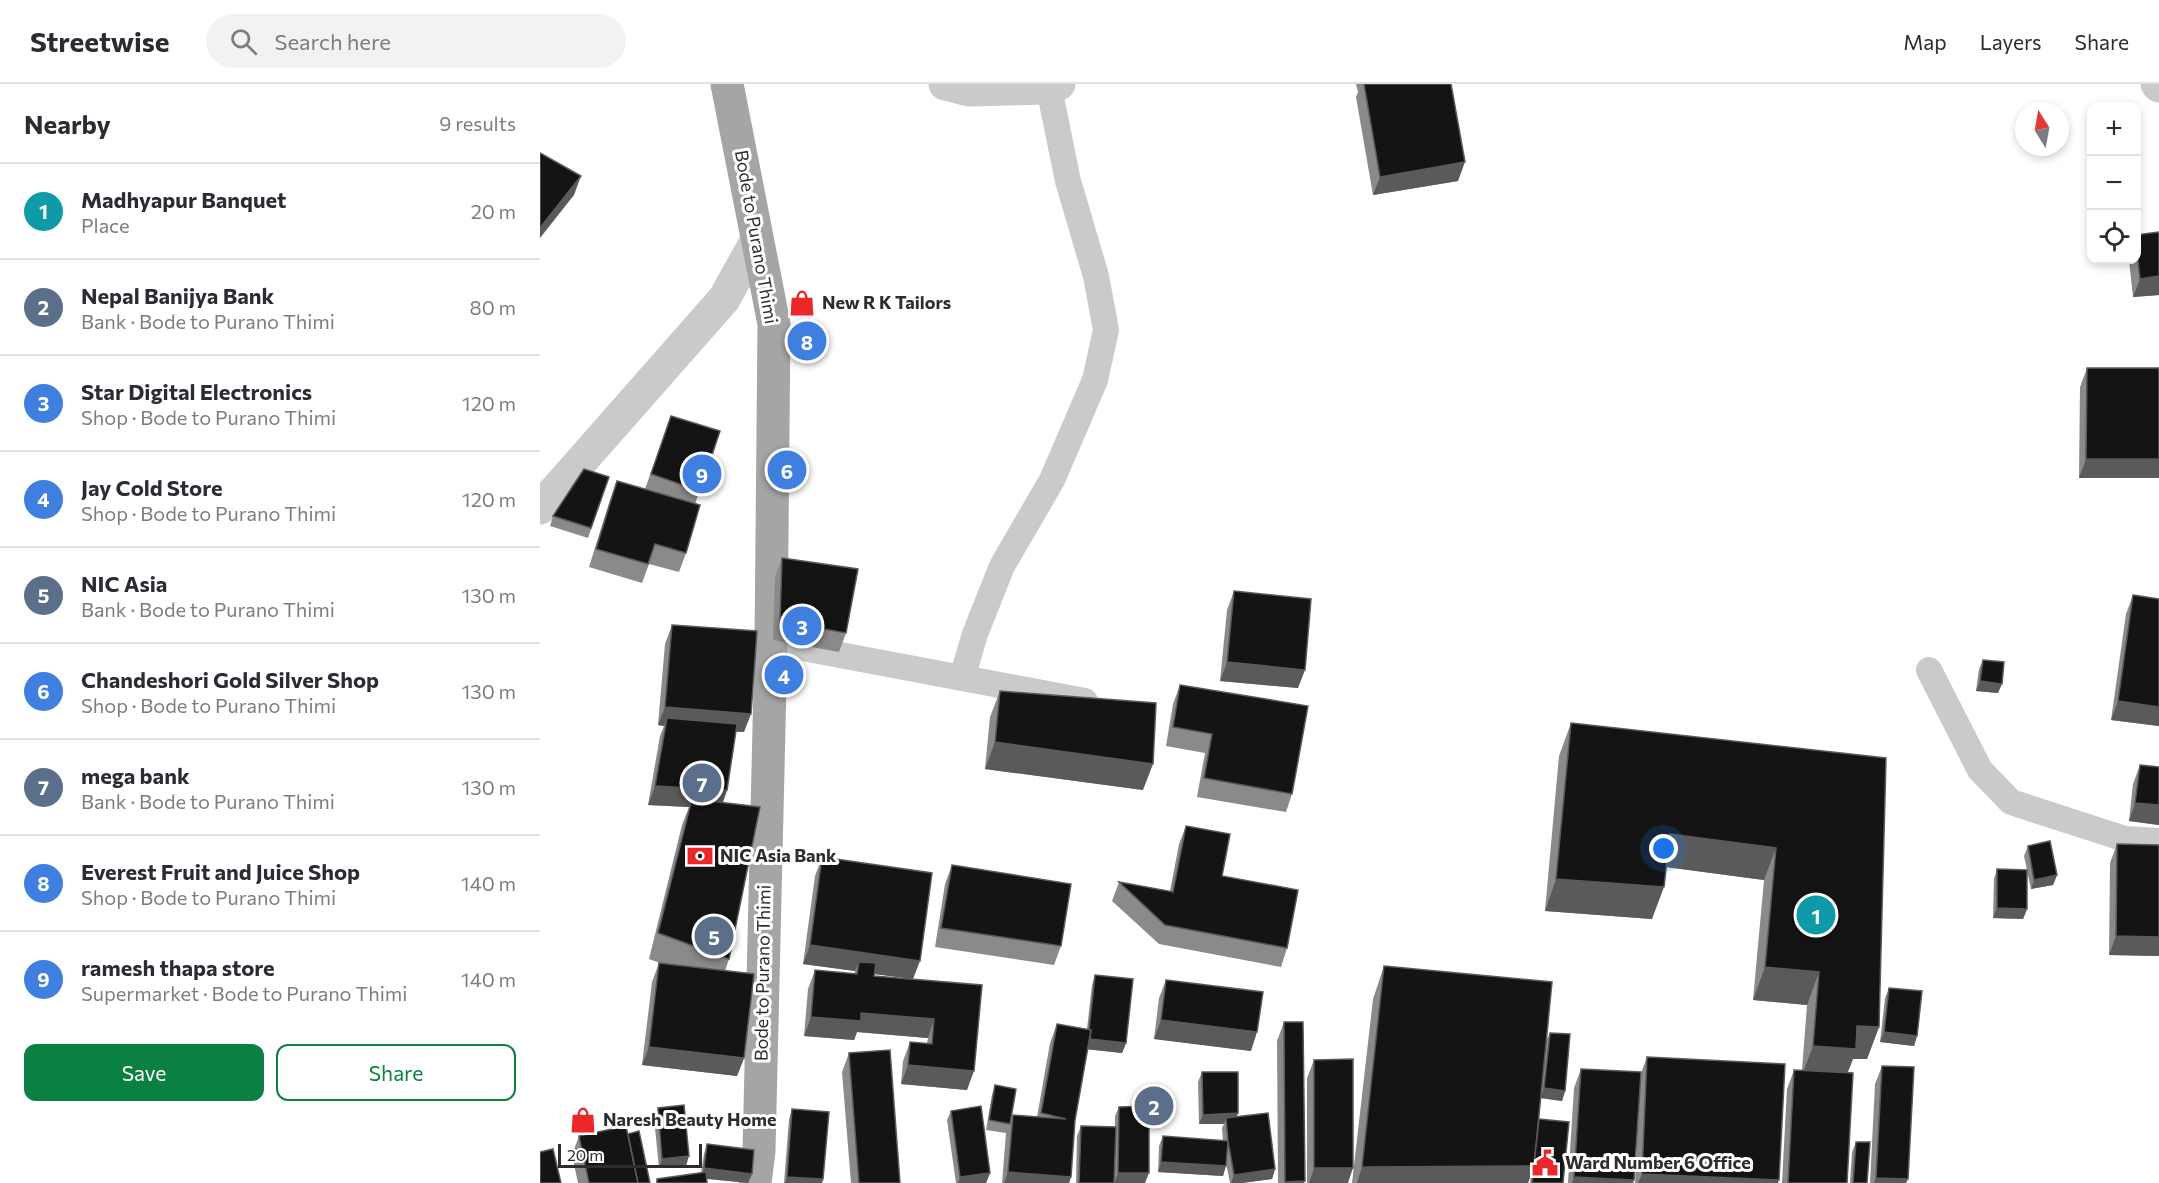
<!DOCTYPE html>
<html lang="en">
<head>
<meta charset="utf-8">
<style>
	:root { --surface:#fff; --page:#f2f2f3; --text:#2b2b33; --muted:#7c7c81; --line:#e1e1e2; --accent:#0b8043 }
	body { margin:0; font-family:Commissioner,sans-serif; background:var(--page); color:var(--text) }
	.controls { position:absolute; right:18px; top:18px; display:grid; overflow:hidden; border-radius:12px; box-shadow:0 3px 9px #0003 }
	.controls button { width:54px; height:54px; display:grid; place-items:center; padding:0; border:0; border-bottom:2px solid var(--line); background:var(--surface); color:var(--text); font:30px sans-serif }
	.compass { position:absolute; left:1475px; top:18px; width:54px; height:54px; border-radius:50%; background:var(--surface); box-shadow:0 3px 9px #0003; rotate:349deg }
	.scale { position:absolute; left:18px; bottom:15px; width:144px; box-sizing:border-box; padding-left:6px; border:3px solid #2d2d2d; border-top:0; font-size:16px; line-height:21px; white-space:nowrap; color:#2d2d2d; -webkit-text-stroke:4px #fff; paint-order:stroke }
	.you { position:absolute; left:1124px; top:765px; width:21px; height:21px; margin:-15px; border:4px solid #fff; border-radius:50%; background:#1a73e8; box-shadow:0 0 0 9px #1a73e833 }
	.badge { display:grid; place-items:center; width:39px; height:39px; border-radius:50%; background:var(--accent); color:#fff; font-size:20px; font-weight:700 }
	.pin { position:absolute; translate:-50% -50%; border:3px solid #fff; box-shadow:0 2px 6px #0006 }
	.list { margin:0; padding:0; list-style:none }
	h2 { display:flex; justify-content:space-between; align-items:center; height:78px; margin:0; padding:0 24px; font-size:26px }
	h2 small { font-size:20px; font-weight:400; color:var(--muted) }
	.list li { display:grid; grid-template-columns:39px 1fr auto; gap:18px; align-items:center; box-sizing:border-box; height:96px; padding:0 24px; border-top:2px solid var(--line) }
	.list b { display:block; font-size:22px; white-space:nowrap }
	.list p { margin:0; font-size:20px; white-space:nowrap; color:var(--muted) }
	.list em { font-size:20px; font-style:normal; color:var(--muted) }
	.actions { display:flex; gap:12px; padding:18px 24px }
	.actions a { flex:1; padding:14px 0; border:2px solid var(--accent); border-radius:12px; text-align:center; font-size:21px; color:var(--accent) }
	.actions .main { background:var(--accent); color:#fff }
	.icon { flex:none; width:33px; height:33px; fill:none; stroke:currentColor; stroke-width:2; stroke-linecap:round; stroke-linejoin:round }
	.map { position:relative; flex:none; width:1619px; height:1099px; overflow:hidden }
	header { display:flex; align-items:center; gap:36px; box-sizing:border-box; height:84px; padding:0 30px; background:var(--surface); border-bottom:2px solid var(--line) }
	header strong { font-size:28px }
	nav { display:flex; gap:33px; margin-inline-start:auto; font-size:21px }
	.search { width:420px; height:54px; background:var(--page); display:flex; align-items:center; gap:15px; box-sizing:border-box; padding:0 21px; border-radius:33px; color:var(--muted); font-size:22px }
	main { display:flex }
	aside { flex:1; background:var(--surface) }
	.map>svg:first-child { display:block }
</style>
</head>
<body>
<header>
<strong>Streetwise</strong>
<div class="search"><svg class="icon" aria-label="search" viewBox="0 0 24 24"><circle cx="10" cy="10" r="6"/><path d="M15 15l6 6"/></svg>Search here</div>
<nav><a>Map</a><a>Layers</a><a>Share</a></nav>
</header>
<main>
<aside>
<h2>Nearby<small>9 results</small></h2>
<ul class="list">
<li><span class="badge" style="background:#0f9aa8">1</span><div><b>Madhyapur Banquet</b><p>Place</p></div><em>20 m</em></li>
<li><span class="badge" style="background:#5c6f8a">2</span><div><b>Nepal Banijya Bank</b><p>Bank · Bode to Purano Thimi</p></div><em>80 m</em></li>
<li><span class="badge" style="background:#3f7fe0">3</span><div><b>Star Digital Electronics</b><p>Shop · Bode to Purano Thimi</p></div><em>120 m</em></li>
<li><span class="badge" style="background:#3f7fe0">4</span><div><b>Jay Cold Store</b><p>Shop · Bode to Purano Thimi</p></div><em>120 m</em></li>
<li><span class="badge" style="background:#5c6f8a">5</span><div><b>NIC Asia</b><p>Bank · Bode to Purano Thimi</p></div><em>130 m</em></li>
<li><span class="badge" style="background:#3f7fe0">6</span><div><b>Chandeshori Gold Silver Shop</b><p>Shop · Bode to Purano Thimi</p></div><em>130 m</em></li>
<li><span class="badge" style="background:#5c6f8a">7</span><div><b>mega bank</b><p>Bank · Bode to Purano Thimi</p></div><em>130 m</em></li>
<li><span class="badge" style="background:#3f7fe0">8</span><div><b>Everest Fruit and Juice Shop</b><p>Shop · Bode to Purano Thimi</p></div><em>140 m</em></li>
<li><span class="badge" style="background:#3f7fe0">9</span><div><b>ramesh thapa store</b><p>Supermarket · Bode to Purano Thimi</p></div><em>140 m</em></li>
</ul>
<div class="actions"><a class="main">Save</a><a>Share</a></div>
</aside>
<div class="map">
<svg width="1619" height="1099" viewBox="0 0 1619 1099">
	<rect width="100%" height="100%" fill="#fff"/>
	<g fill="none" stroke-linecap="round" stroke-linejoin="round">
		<g stroke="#cacaca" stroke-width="26">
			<polyline points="231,558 545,617"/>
			<polyline points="1389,586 1440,686 1471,718 1585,755 1619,757"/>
			<polyline points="422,594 435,550 462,482 512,396 555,296 566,246 556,192 528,97 509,4"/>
		</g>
		<g stroke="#cacaca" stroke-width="33">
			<polyline points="405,0 429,6 509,4 519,0"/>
			<polyline points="1617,0 1619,2"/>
			<polyline points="0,424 184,215 217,156"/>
		</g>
		<polyline stroke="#a5a5a5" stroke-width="33" points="187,0 234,240 231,558 219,1067 215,1099"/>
	</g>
	<g fill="#8a8a8a" fill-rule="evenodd">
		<polygon points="816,0 911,0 918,97 833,111 816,13 818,8"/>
		<polygon points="1619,148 1619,211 1593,213 1589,176 1596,176 1596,151"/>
		<polygon points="1547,284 1619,284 1539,394 1540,303"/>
		<polygon points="131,332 180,347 155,420 146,469 139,488 109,480 102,499 49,483 70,416 77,397 105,405"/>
		<polygon points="69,393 48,454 10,442 13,432"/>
		<polygon points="242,474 306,549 299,568 233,556 235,493"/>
		<polygon points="694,507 758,604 680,597 687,526"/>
		<polygon points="1593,511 1619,515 1619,642 1571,636 1586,530"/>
		<polygon points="132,541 204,648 196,648 187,706 183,719 189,875 185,887 204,974 197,992 102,981 112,898 119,879 120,879 109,875 142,741 149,723 108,721 120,652 124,642 118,641 125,560"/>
		<polygon points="1443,576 1458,609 1436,607 1439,585"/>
		<polygon points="640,601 752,710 746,728 657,713 665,669 626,662 633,620"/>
		<polygon points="460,607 603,706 445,685 450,633"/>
		<polygon points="1031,639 1346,674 1339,943 1327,975 1313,975 1307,989 1307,1099 1242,1099 1247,1005 1254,986 1262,986 1267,921 1213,916 1224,796 1126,783 1112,835 1005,827 1019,672"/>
		<polygon points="1600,681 1619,683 1619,741 1589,737 1593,700"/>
		<polygon points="646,742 682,792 747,864 741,883 619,860 572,817 579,798 630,807 639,760"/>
		<polygon points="1577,760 1619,761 1619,872 1569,871 1570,779"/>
		<polygon points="1488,762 1517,791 1513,801 1491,805 1487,787 1487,825 1483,835 1453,834 1454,795 1457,785 1487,786 1484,772"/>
		<path d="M 282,773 L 373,895 L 442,901 L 427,1006 L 361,1000 L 363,977 L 370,958 L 387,959 L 388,954 L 317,948 L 314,956 L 264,952 L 268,905 L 275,886 L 314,890 L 315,887 L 263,880 L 275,792 ZM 335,890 L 373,895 L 334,892 Z"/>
		<polygon points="412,781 521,862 514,881 395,863 405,800"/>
		<polygon points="844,882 1006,957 1010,949 1025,1007 1022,1017 1001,1014 998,1038 1023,1099 990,1099 991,1091 988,1099 812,1099 833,915"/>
		<polygon points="555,891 586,959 582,969 548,965 535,1036 531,1093 529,1099 462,1099 466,1049 446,1046 452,1011 455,1001 470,1040 473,1031 497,1033 510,959 517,940 547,945 552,901"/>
		<polygon points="626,896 711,967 614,955 619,914"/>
		<polygon points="1349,904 1377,952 1374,962 1340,958 1345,914"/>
		<polygon points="744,938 764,1099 738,1099 737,957"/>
		<polygon points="309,969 360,1099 311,1099 302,988"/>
		<polygon points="1107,973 1238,1099 1095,1099 1100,992"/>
		<polygon points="774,976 808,1099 767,1099 767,994"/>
		<polygon points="1342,982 1368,1095 1366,1099 1330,1099 1335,1000"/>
		<polygon points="1041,985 1094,1096 1093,1099 1028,1099 1034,1004"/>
		<polygon points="662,988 697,1033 735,1085 732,1095 702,1099 690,1099 686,1079 683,1092 618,1088 619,1062 623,1052 683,1057 682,1044 684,1040 659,1040 658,998"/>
		<polygon points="609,1022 574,1099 536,1099 537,1052 541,1042 575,1043 575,1032 579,1023"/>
		<polygon points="118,1024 146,1082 119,1084 114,1034"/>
		<polygon points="252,1025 283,1095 282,1099 244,1099 249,1035"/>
		<polygon points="411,1027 450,1089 446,1099 416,1099 407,1036"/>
		<polygon points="88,1050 110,1099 38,1099 32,1071 39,1052"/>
		<polygon points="1316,1058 1327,1099 1310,1099 1312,1068"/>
		<polygon points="167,1060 212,1090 208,1099 167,1095 167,1099 116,1099 117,1095 161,1089 164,1070"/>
	</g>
	<g fill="#5a5a5a">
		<polygon points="925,78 918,97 833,111 840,93"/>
		<polygon points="41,92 34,111 0,154 0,144"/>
		<polygon points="1619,192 1619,211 1593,213 1600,195"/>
		<polygon points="1546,375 1619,375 1619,394 1539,394"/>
		<polygon points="687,578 765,586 758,604 680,597"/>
		<polygon points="1440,597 1462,600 1458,609 1436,607"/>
		<polygon points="1578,617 1619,623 1619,642 1571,636"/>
		<polygon points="125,623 211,630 204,648 126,642 127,634 124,642 118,641"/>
		<polygon points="455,658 613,680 603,706 445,685"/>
		<polygon points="115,702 187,706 180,725 152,715 149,723 108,721"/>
		<polygon points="1595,719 1619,721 1619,741 1589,737"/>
		<polygon points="1130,750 1236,764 1224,796 1118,782"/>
		<polygon points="1517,791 1513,801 1491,805 1494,796"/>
		<polygon points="1016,795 1124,803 1112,835 1005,827"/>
		<polygon points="1457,824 1487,825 1483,835 1453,834"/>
		<polygon points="1576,852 1619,853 1619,872 1569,871"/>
		<polygon points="270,861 380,877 373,895 318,888 319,878 315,887 263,880"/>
		<polygon points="1225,883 1279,888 1267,921 1213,916"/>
		<polygon points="321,929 394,935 388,954 317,948 314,956 264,952 271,933"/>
		<polygon points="621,936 717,948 711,967 614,955"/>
		<polygon points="1317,942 1339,943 1327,975 1313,975 1304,998 1261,994 1273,962"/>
		<polygon points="1344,948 1377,952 1374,962 1340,958"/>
		<polygon points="548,955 586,959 582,969 544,965"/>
		<polygon points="109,963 204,974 197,992 102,981"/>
		<polygon points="368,981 434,987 427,1006 361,1000"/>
		<polygon points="1004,1004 1025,1007 1022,1017 1000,1014"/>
		<polygon points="698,1029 695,1039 686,1034 684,1040 659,1040 663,1031"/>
		<polygon points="149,1072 146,1082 119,1084 122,1075"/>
		<polygon points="621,1078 686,1082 683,1092 618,1088"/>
		<polygon points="994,1082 988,1099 817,1099 822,1083"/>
		<polygon points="164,1084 212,1090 208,1099 161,1094"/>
		<polygon points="774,1084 813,1084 808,1099 769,1099"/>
		<polygon points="735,1085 732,1095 702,1099 691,1099 694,1091"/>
		<polygon points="468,1088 531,1093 529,1099 464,1099"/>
		<polygon points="450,1089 446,1099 418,1099 420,1093"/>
		<polygon points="578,1089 609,1089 605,1099 574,1099"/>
		<polygon points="1102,1090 1239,1096 1238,1099 1098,1099"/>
		<polygon points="247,1093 283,1095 282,1099 245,1099"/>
		<polygon points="1034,1093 1094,1096 1093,1099 1032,1099"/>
		<polygon points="1336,1094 1368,1095 1366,1099 1334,1099"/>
		<polygon points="765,1097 764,1099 745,1099 745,1098"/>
	</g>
	<g fill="#141414" stroke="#5a5a5a" stroke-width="1.5">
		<polygon points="824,0 911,0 925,78 840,93"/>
		<polygon points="0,69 41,92 0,144"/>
		<polygon points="1619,148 1619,192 1600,195 1596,160 1596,151"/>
		<polygon points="1547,284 1619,284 1619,375 1546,375"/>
		<polygon points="131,332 180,347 160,407 111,390"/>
		<polygon points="44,385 69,393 51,444 13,432"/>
		<polygon points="77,397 160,421 146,469 115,460 108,480 56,465"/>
		<polygon points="242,474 318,485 306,549 240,537"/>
		<polygon points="694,507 771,515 765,586 687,578"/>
		<polygon points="1593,511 1619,515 1619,623 1578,617"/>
		<polygon points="132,541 217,547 211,630 125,623"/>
		<polygon points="1443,576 1464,578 1462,600 1440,597"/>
		<polygon points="640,601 768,622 752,710 664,694 672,650 633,643"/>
		<polygon points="460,607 616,619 613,680 455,658"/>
		<polygon points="127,634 197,640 187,706 115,702"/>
		<polygon points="1031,639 1346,674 1339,943 1317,942 1316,965 1273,962 1279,888 1225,883 1236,764 1130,750 1124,803 1016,795"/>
		<polygon points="1600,681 1619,683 1619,721 1595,719"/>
		<polygon points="152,715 220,723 189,875 118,849"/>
		<polygon points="646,742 690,750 682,792 758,806 747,864 625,841 579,798 633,808"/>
		<polygon points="1510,757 1517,791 1494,796 1488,762"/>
		<polygon points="1577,760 1619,761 1619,853 1576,852"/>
		<polygon points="282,773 392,789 380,877 270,861"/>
		<polygon points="412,781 531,800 521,862 401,844"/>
		<polygon points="1457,785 1487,786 1487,825 1457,824"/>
		<polygon points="319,878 336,879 334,892 442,901 434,987 368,981 370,958 392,960 394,935 321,929 321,937 271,933 275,886 317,890"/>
		<polygon points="119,879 214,890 204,974 109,963"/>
		<polygon points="844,882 1012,898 994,1082 822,1083"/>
		<polygon points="555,891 593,895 586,959 550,955 551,946 549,946"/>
		<polygon points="626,896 723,908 717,948 621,936"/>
		<polygon points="1349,904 1382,907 1377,952 1344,948"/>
		<polygon points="744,938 763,938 765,1097 745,1098"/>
		<polygon points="517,940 551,946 535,1036 531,1093 468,1088 473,1031 526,1035 501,1029"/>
		<polygon points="1010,949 1030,950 1025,1007 1004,1004"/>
		<polygon points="350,966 360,1099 319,1099 309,969"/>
		<polygon points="1107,973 1245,980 1239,1096 1102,1090"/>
		<polygon points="813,975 813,1084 774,1084 774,976"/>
		<polygon points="1342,982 1374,983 1368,1095 1336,1094"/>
		<polygon points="1041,985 1101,988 1094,1096 1034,1093"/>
		<polygon points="1254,986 1313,989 1307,1099 1248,1099"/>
		<polygon points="662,988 698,988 698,1029 663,1031"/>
		<polygon points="455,1001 476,1005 470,1040 449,1036"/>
		<polygon points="144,1021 149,1072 122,1075 118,1024"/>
		<polygon points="441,1022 450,1089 420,1093 411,1027"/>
		<polygon points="609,1022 609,1089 578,1089 579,1023"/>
		<polygon points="252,1025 289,1028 283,1095 247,1093"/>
		<polygon points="728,1029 735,1085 694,1091 688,1057 686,1082 621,1078 623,1052 688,1057 686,1034"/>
		<polygon points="999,1035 1029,1038 1023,1099 992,1099"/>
		<polygon points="86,1042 98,1099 49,1099 39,1052"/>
		<polygon points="541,1042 576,1043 574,1099 539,1099"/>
		<polygon points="99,1047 110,1099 98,1099 88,1050"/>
		<polygon points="1316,1058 1330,1058 1327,1099 1313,1099"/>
		<polygon points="167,1060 214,1066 212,1090 164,1084"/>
		<polygon points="13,1065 21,1099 0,1099 0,1068"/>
		<polygon points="166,1088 167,1099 117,1099 117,1095"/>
	</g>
	<defs>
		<g id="shop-bare" transform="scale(2.07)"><path d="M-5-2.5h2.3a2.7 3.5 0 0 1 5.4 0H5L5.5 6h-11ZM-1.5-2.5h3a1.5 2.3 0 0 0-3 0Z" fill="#ec2729" stroke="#fff" stroke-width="2.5" paint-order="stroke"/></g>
		<g id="bank-bare" transform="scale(2.07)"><path d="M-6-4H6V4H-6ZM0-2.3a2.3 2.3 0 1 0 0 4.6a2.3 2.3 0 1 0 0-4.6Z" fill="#ec2729" stroke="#fff" stroke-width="2.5" paint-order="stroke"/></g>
		<g id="civic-bare" transform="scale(2.07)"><path d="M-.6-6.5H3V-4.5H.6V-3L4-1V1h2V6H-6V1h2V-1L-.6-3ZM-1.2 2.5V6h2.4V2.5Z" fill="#ec2729" stroke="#fff" stroke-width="2.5" paint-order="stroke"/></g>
	</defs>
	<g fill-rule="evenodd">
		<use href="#shop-bare" x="262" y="219"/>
		<use href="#bank-bare" x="160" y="772"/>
		<use href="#shop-bare" x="43" y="1036"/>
		<use href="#civic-bare" x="1005" y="1079"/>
	</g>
	<g text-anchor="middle" stroke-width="6" stroke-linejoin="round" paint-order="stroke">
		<g font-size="18" fill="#2d2d2d" stroke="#fff">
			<text transform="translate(216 153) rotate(80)" y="6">Bode to Purano Thimi</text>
			<text transform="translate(223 889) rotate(-89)" y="6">Bode to Purano Thimi</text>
		</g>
		<g font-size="18" font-weight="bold" fill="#2d2d2d" stroke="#fff" text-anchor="start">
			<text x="282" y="225">New R K Tailors</text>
			<text x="180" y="778">NIC Asia Bank</text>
			<text x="63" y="1042">Naresh Beauty Home</text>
			<text x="1025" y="1085">Ward Number 6 Office</text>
		</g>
	</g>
</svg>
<div class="controls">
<button>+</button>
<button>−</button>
<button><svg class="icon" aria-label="locate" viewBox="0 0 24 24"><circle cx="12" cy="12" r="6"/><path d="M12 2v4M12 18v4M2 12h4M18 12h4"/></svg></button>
</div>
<svg class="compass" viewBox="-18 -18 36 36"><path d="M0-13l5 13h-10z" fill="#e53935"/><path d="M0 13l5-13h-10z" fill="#7c7c81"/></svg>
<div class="scale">20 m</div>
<div class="you"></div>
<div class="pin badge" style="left:1276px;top:831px;background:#0f9aa8">1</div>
<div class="pin badge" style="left:614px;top:1022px;background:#5c6f8a">2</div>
<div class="pin badge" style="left:262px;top:542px;background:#3f7fe0">3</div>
<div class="pin badge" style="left:244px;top:591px;background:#3f7fe0">4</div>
<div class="pin badge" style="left:174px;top:852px;background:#5c6f8a">5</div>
<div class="pin badge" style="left:247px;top:386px;background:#3f7fe0">6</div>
<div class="pin badge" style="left:162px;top:699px;background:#5c6f8a">7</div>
<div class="pin badge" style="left:267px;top:257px;background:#3f7fe0">8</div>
<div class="pin badge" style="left:162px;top:390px;background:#3f7fe0">9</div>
</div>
</main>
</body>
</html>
